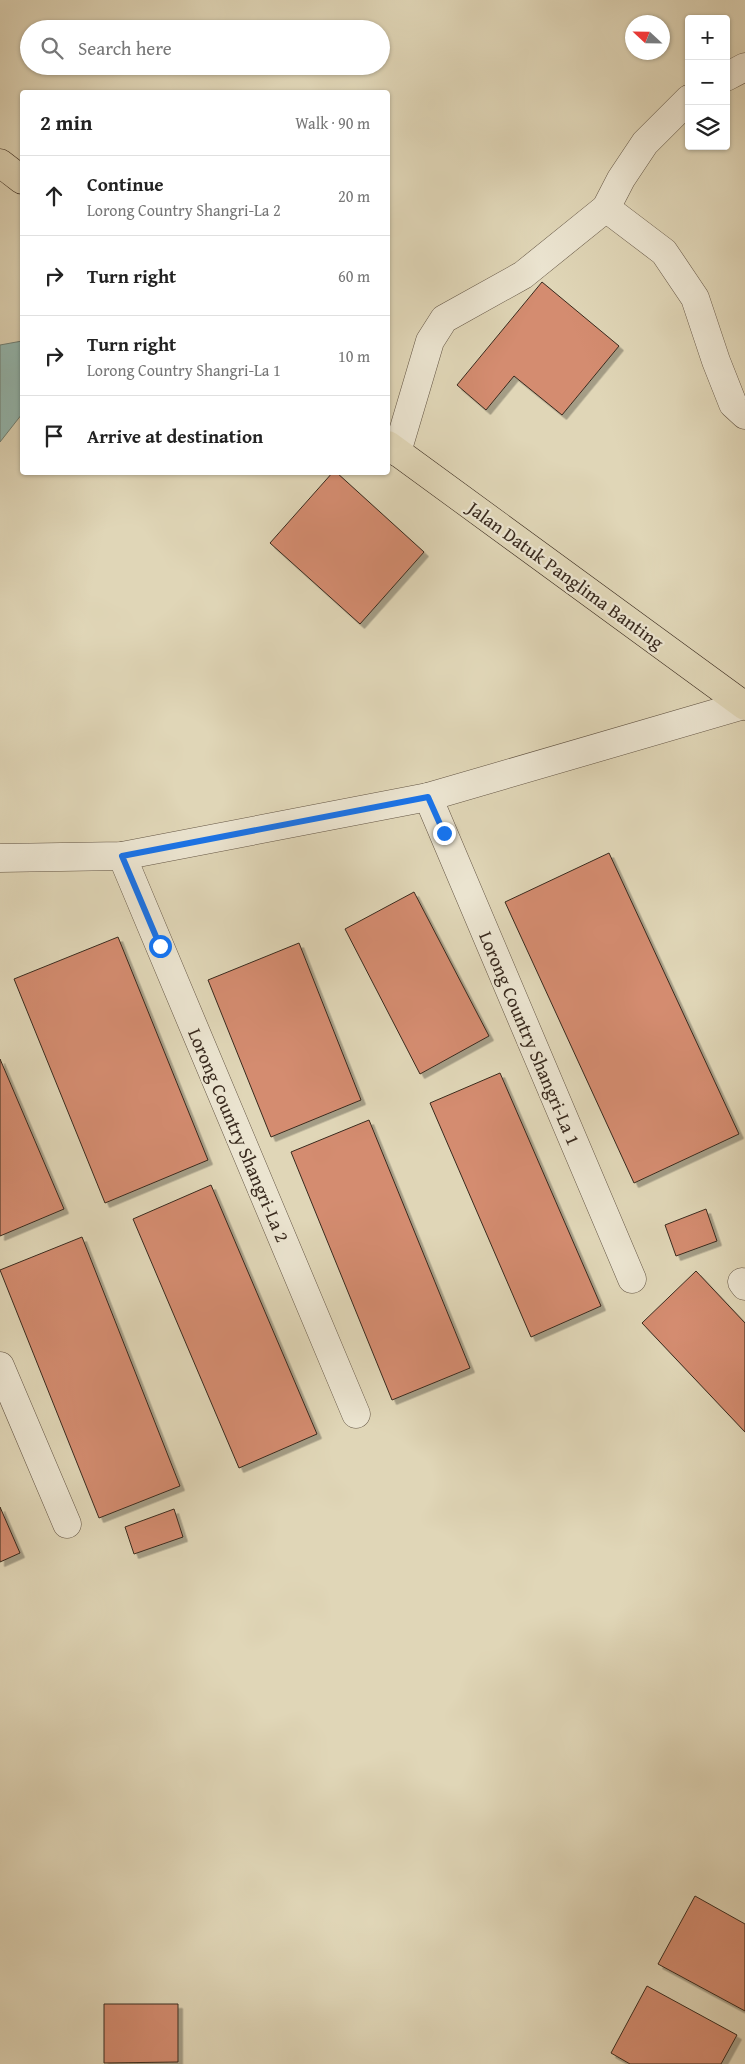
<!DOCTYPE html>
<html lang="en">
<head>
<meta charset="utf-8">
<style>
	:root { --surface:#fff; --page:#f6f6f6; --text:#222; --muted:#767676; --line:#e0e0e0 }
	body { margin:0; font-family:"Gentium Book Plus",serif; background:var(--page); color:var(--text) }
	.controls { position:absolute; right:15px; top:15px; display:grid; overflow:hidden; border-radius:5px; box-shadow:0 1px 4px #0004 }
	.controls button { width:45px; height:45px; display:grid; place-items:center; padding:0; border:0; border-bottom:1px solid var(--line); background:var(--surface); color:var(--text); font:25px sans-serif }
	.compass { position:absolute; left:625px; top:15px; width:45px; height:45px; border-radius:50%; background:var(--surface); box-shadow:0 1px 4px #0004; rotate:292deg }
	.stop { position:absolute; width:15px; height:15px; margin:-11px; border:4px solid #1a73e8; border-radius:50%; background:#fff }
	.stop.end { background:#1a73e8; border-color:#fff; box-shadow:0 1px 5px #0008 }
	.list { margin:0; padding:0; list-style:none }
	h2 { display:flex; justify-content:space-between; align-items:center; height:65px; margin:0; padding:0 20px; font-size:21px }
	h2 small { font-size:16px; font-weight:400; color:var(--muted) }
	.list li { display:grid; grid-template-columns:32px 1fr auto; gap:15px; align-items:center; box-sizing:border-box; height:80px; padding:0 20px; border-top:1px solid var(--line) }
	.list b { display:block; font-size:19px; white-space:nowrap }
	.list p { margin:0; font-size:16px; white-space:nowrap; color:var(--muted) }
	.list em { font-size:16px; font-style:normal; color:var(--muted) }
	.icon { flex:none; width:28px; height:28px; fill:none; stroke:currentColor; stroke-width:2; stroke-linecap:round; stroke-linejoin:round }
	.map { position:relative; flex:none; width:745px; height:2064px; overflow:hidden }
	.search { position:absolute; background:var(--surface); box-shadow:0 1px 4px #0004; left:20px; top:20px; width:370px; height:55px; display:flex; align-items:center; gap:12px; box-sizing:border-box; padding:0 18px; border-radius:28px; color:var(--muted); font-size:19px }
	.panel { position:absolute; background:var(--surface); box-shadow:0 1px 4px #0004; left:20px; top:90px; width:370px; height:385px; border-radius:5px }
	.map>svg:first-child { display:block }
</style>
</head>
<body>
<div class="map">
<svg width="745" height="2064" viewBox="0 0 745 2064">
	<defs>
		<filter id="shadow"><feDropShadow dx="4.5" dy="4.5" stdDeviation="0" flood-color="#0004"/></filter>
	</defs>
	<rect width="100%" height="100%" fill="#e0d6b7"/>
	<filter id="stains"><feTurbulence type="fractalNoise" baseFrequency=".004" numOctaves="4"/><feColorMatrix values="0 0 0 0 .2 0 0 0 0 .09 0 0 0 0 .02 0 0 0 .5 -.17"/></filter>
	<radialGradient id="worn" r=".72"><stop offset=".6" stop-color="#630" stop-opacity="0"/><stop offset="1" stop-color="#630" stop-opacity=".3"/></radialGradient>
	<polygon fill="#94b9b1" stroke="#708076" points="22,341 22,414 0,442 0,345"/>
	<g fill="#d48c6f" stroke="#392a1e" filter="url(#shadow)">
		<polygon points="542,282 619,346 562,415 514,376 486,410 457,385"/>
		<polygon points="333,472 336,472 424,552 360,624 270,543"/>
		<polygon points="609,853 739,1134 634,1183 505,902"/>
		<polygon points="414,892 489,1036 420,1074 345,929"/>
		<polygon points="118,937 208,1160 105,1203 14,979"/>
		<polygon points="299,943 361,1100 271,1137 208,980"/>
		<polygon points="0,1059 64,1209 0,1236"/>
		<polygon points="500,1073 601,1306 531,1337 430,1103"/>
		<polygon points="369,1120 470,1368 392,1400 291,1152"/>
		<polygon points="211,1185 317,1434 239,1468 133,1219"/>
		<polygon points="706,1209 717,1241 676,1256 665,1225"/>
		<polygon points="82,1237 180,1486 99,1518 0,1270"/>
		<polygon points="696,1271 745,1323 745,1432 642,1323"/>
		<polygon points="0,1507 20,1553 0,1562"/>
		<polygon points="174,1509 183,1537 134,1554 125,1527"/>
		<polygon points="695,1896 745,1924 745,2011 658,1964"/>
		<polygon points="647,1986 737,2035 721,2064 630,2064 611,2053"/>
		<polygon points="104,2004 178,2004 178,2062 104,2063"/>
	</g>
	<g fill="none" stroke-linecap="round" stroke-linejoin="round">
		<g stroke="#635544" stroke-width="29">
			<g id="minor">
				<polyline points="726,77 745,67"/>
				<polyline points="606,208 664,252 695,298 716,361 733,404 745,415"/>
				<polyline points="397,452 430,341 444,319 523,275 606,208 621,179 645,143 689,99"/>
				<polyline points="428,797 632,1279"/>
				<polyline points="122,856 356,1414"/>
				<polyline points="0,858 122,856 428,797 744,705"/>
				<polyline points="742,1282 745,1286"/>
				<polyline points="0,1366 67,1524"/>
			</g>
		</g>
		<g stroke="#392a1e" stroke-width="29">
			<g id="major">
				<polyline points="0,163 22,180"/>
				<polyline points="388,445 745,706"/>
			</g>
		</g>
		<use href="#minor" stroke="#ebe4d0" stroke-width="28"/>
		<use href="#major" stroke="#e0d6b7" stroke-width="28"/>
	</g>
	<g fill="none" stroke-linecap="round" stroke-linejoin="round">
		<polyline stroke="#1a73e8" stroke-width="6" points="160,946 122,856 428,797 444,833"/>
	</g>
	<g text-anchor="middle" stroke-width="4.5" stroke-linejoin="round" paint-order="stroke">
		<g font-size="19" fill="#392a1e" stroke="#ebe4d0">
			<text transform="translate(566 575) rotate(36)" y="7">Jalan Datuk Panglima Banting</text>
			<text transform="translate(530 1038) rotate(67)" y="7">Lorong Country Shangri-La 1</text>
			<text transform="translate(239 1135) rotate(67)" y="7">Lorong Country Shangri-La 2</text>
		</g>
	</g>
	<rect width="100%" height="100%" filter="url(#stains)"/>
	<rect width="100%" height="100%" fill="url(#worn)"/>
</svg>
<div class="controls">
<button>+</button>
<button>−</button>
<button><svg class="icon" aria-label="layers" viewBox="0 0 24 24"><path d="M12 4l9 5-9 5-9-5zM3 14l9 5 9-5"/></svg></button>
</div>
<svg class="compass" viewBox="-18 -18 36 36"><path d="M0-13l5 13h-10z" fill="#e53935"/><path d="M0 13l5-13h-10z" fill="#767676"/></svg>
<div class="stop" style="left:160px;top:946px"></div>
<div class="stop end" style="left:444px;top:833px"></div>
<div class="search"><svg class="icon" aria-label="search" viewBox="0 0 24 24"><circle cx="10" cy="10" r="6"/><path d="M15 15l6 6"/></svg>Search here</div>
<section class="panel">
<h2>2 min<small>Walk · 90 m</small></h2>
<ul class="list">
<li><svg class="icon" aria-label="ahead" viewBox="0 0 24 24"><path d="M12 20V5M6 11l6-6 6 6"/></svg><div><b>Continue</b><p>Lorong Country Shangri-La 2</p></div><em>20 m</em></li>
<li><svg class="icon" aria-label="right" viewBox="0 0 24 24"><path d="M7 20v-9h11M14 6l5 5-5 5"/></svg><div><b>Turn right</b></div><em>60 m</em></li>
<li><svg class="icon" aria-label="right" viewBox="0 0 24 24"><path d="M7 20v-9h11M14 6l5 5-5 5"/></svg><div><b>Turn right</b><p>Lorong Country Shangri-La 1</p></div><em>10 m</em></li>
<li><svg class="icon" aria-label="arrive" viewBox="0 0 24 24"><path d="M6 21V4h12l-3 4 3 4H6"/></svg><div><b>Arrive at destination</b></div></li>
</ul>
</section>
</div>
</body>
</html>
